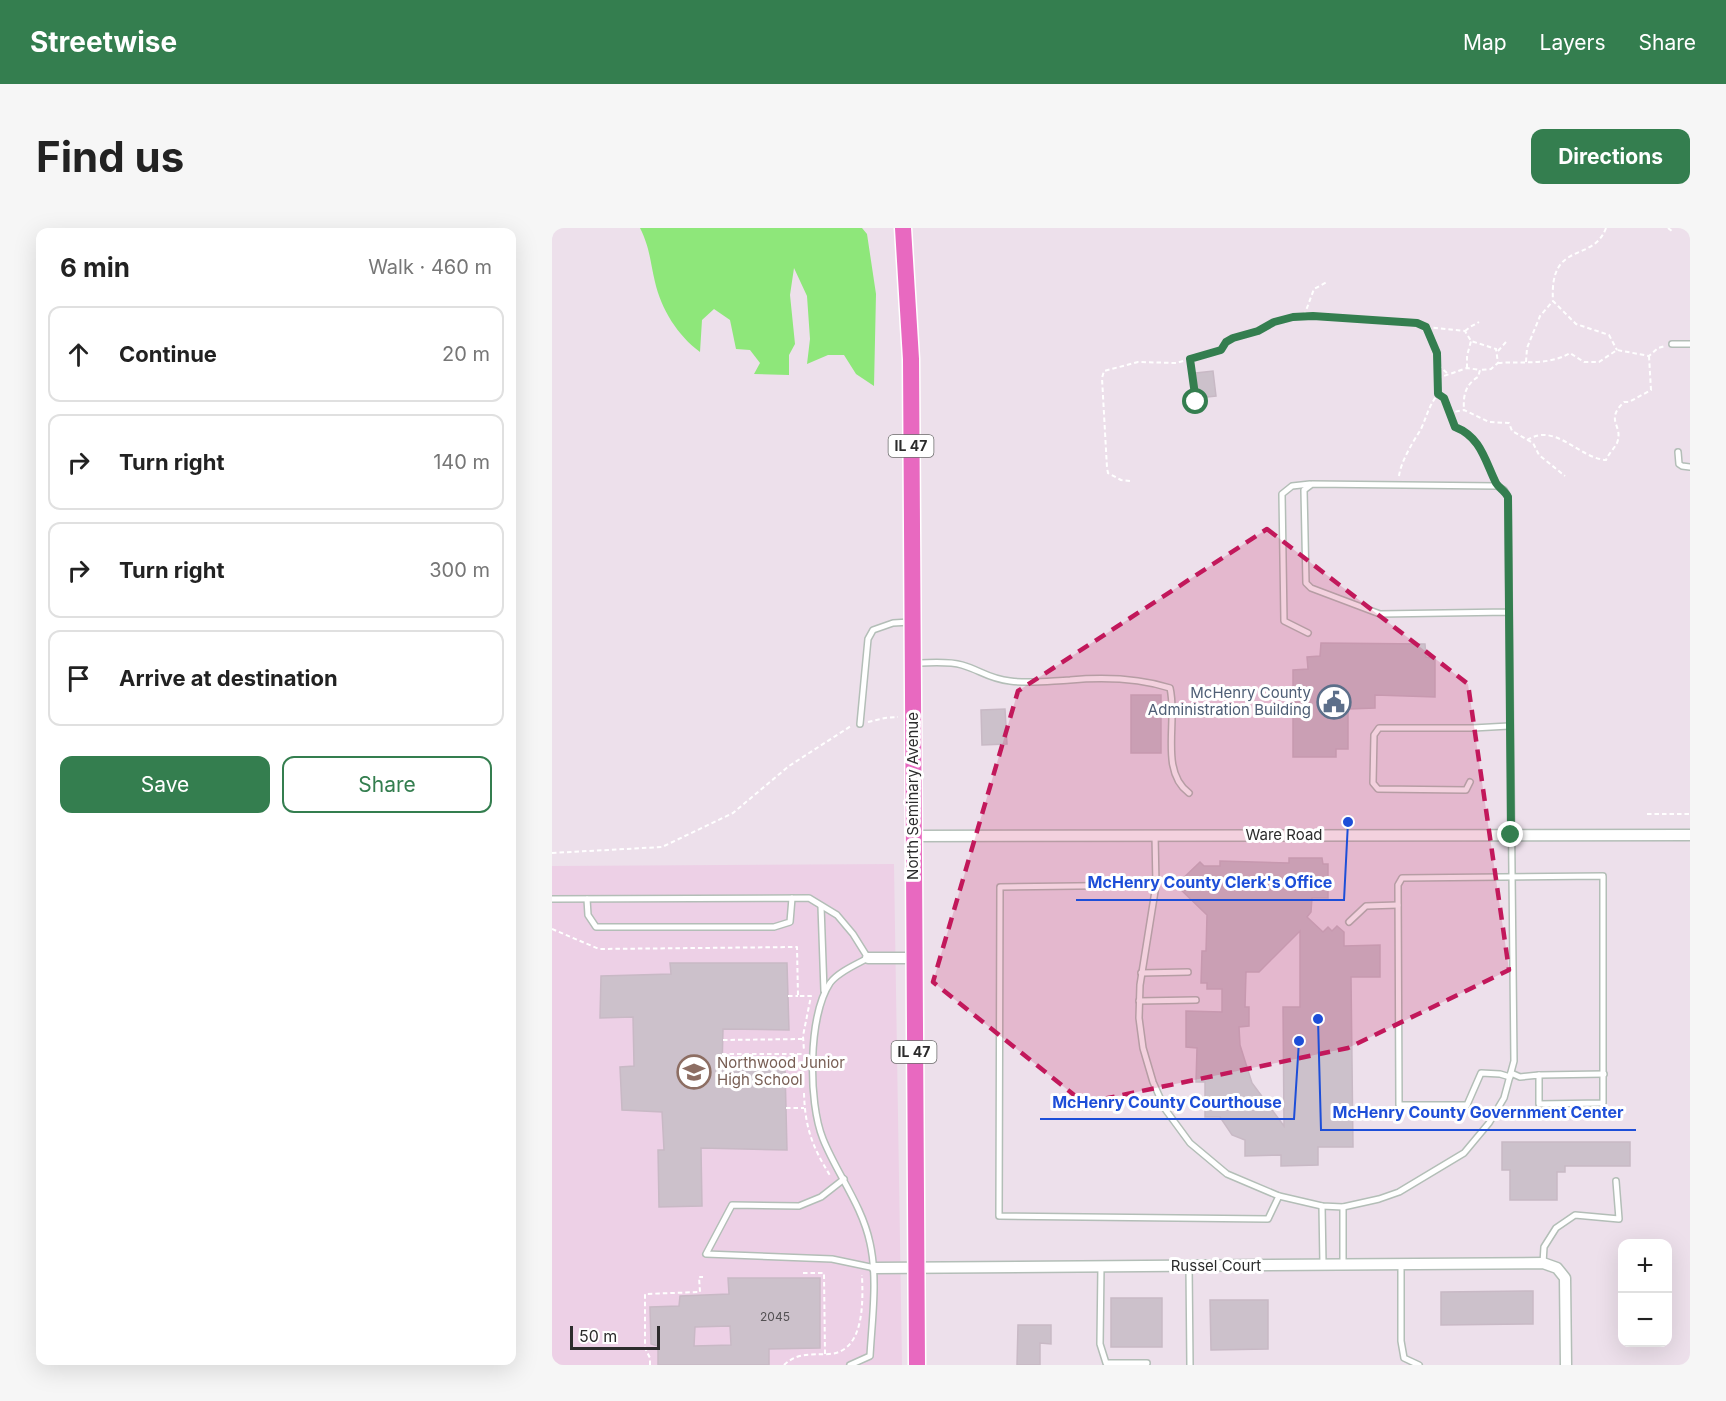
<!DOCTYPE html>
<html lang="en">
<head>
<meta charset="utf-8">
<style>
	:root { --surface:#fff; --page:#f6f6f6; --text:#222; --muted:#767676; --line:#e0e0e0; --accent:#347e4f }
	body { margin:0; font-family:Inter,sans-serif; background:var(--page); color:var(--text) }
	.controls { position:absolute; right:18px; bottom:18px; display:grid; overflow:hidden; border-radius:12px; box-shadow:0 6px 24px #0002 }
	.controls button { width:54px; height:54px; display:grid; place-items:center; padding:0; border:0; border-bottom:2px solid var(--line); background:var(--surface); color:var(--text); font:30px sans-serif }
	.scale { position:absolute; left:18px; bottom:15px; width:90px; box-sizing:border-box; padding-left:6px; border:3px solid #2c2c2c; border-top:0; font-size:16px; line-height:21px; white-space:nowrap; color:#2c2c2c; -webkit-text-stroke:4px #fff; paint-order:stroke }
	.stop { position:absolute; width:18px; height:18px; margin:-14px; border:4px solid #347e4f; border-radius:50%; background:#fff }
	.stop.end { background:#347e4f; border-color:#fff; box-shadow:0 2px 6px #0008 }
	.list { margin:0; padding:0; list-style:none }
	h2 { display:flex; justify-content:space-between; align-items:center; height:78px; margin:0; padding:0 24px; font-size:26px }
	h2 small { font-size:20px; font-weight:400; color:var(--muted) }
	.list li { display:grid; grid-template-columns:39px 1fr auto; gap:18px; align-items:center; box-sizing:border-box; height:96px; margin:0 12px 12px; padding:0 12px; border:2px solid var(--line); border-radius:12px }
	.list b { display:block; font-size:22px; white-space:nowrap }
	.list em { font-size:20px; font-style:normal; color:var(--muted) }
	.actions { display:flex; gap:12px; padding:18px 24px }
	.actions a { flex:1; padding:14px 0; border:2px solid var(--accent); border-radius:12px; text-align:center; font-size:21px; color:var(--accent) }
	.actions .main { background:var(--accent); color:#fff }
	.icon { flex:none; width:33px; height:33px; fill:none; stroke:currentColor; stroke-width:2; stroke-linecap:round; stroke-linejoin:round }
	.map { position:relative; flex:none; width:1138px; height:1137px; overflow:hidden; border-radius:12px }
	header { display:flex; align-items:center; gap:36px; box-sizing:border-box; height:84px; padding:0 30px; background:var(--accent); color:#fff }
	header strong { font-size:28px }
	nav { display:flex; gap:33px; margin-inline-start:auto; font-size:21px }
	.intro { display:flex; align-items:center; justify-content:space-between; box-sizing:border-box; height:144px; padding:0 36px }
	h1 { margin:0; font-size:42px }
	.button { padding:15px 27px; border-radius:12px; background:var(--accent); color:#fff; font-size:21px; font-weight:700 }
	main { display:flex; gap:36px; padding:0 36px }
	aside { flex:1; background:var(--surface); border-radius:12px; box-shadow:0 6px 24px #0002 }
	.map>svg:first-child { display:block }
</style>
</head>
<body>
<header>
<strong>Streetwise</strong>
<nav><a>Map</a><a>Layers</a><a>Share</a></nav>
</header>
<div class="intro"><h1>Find us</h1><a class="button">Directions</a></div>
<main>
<aside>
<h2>6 min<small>Walk · 460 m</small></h2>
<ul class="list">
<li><svg class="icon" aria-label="ahead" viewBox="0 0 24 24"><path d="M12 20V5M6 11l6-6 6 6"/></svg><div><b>Continue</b></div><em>20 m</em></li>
<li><svg class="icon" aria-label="right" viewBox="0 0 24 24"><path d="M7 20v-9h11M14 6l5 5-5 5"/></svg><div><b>Turn right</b></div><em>140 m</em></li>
<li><svg class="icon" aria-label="right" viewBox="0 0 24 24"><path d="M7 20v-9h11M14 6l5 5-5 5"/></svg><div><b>Turn right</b></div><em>300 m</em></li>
<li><svg class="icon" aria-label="arrive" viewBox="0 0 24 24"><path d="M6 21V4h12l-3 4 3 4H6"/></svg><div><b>Arrive at destination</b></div></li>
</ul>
<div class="actions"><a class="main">Save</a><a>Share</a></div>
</aside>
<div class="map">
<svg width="1138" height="1137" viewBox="0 0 1138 1137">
	<rect width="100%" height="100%" fill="#ede0eb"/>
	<polygon fill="#edd0e6" points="342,636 350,1137 0,1137 0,638"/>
	<path fill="#8ee77a" d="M 88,0 L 310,0 L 315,6 L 324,66 L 322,158 L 304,146 L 292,127 L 276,127 L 255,136 L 258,111 L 255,68 L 242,40 L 238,67 L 243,116 L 237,127 L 237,147 L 202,146 L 208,135 L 198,122 L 184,121 L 178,92 L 162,81 L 150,92 L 148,124 C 126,108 109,81 103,54 C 98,33 98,20 88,0 Z"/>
	<g fill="#ccc1cb" stroke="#c8b9c5" stroke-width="1.5" fill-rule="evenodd">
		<polygon points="661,143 664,168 646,170 644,145"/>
		<polygon points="769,415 873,416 874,429 883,430 883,469 823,467 823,480 796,481 796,521 784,521 784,529 741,529 741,442 756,441 755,429 768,428"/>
		<rect x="579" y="467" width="30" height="58"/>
		<polygon points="453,481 455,516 430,517 429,482"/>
		<path d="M 737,630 L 770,630 L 771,636 L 776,636 L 776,670 L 760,670 L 759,684 L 755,689 L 771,704 L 776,699 L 780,703 L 785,698 L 792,704 L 792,718 L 828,717 L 828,749 L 799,749 L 801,919 L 766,919 L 766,937 L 729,938 L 729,927 L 693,928 L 693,912 L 680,907 L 668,889 L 653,889 L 653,854 L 644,854 L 645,820 L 634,819 L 634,783 L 670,784 L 670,761 L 655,761 L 655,755 L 649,755 L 650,723 L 654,723 L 655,687 L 624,657 L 648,634 L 652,638 L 668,638 L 668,633 L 737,635 ZM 748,703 L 748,779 L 731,779 L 732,898 L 700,855 L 688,817 L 687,799 L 697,798 L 697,779 L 693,779 L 694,744 L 707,744 Z"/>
		<polygon points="118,735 235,735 237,802 171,801 170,841 233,840 235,922 149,920 150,978 107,979 106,922 112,922 110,884 70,882 68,839 82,838 81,789 48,790 49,748 119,746"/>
		<polygon points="950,914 1078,914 1078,938 1013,938 1013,944 1005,944 1005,972 958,972 958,942 950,942"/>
		<path d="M 176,1050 L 268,1050 L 268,1120 L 217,1121 L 217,1137 L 106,1137 L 106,1118 L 99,1116 L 98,1079 L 127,1078 L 128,1068 L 177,1066 ZM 178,1098 L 179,1117 L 142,1118 L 143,1099 Z"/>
		<polygon points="981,1063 981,1096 889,1097 889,1064"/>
		<rect x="559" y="1070" width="51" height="49"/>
		<polygon points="658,1072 716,1072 716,1121 659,1122"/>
		<polygon points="466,1097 499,1097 499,1116 488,1115 488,1137 465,1137"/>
	</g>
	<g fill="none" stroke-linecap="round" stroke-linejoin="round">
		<g stroke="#b3beb7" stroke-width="8">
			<g id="service">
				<polyline points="1120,116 1138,116"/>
				<polyline points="1126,224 1127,236 1130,238 1138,239"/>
				<polyline points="756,405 732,393 730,266 740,258 758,256"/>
				<path d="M 364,435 C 379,435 396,433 410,437 C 428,442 437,451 458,453 C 478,456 497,453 518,452 C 552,449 586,450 618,460 C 626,493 607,543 637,565"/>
				<polyline points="308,496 316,411 321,402 341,395 358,394"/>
				<polyline points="918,554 914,562 826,561 821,555 822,507 827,500 921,500 957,498"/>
				<polyline points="603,607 604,657 588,757 587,790 591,820 601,854 613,881 638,915 675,946 727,968 770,978 791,979 827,971 847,964 912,925 937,895 952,870 962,833 956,269 952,262 945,258 760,256 752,262 754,355 759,360 828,386 957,384"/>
				<polyline points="604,657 448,659 447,988 716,991 727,968"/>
				<path d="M 0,671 L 257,670 L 285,687 L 301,706 L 316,730 C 305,736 286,744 278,755 C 256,788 256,874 271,911 C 285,946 310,977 318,1015 C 326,1051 320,1091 318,1128 L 298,1137"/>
				<polyline points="35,671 36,687 44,699 222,699 238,694 240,670"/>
				<polyline points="269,678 272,763"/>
				<polyline points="797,694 814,678 846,677"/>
				<polyline points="589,745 636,744"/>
				<polyline points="587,773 644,772"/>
				<polyline points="987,847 1052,846"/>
				<polyline points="958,849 948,846 929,845 915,877 847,877 846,657 850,650 1051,648 1051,875 987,876 987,847 968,849 959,845"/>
				<polyline points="292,951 269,969 247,978 180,977 154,1026 280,1031 323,1040"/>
				<polyline points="770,978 771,1036"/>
				<polyline points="791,979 791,1037"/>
				<polyline points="991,1035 992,1019 1004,1000 1023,987 1067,991 1064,953"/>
				<polyline points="849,1036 849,1113 852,1130 867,1137"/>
				<polyline points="549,1038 548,1116 554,1135 595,1135"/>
				<polyline points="637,1038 638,1137"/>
			</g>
		</g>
		<g stroke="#b3beb7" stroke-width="13">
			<g id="minor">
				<polyline points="361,608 1138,607"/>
				<polyline points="316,730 361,730"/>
				<polyline points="323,1040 991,1035 1005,1040 1013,1050 1014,1137"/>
			</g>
		</g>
		<g stroke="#fff" stroke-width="19">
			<polyline id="primary" points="351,0 359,131 365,1137"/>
		</g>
		<g stroke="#fff" stroke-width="2" stroke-dasharray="4.5 3" stroke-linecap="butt">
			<path d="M 1054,0 C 1041,36 997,11 1001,73 L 1024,96 L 1057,107 L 1065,122"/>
			<polyline points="1116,0 1121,4"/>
			<polyline points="752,88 762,61 775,54"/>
			<polyline points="874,99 913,103 919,113 944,121 946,135 939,141 928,142"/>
			<polyline points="913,103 918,99 927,94"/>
			<polyline points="946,123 954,114"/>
			<polyline points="638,131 644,174"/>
			<polyline points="974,134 975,120 988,88 1001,73"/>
			<path d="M 946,135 C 971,133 996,138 1018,125 L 1032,134 L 1047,134 L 1065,122 L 1097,128 L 1106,120 L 1113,118"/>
			<polyline points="886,137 895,145"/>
			<polyline points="915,140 915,128 919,113"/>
			<path d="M 886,166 L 886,150 L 915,140 L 928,142 L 926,149 C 913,157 911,168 912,182"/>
			<polyline points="896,185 912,182 937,194 957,195 960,203 981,215 987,227 1013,248"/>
			<path d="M 975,212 C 1004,194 1026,230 1054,232 C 1057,225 1062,221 1065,215 C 1072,197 1052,193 1072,174 L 1077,174 L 1099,162 L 1097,128"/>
			<path d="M 847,248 C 849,233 861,214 869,201 C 875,188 876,179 886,166 L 892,170 L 903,199 C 926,208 934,230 942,251"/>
			<polyline points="578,253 569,252 556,245 555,240 550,150 552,143 586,134 624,135 669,122 674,114 681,110 706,103 722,95 741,89 761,88 865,95 874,99 885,125 886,150"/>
			<polyline points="316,494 333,490 346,489"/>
			<polyline points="1095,586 1138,586"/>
			<polyline points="0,625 110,619 181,585 237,538 299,498"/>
			<polyline points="0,701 47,721 245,719 246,768 259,768 251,808 252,823"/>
			<polyline points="236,768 246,768"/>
			<polyline points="171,812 251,811"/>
			<polyline points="170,826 251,826"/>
			<path d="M 252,865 C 253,901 261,920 279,949"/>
			<polyline points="234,880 252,880"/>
			<polyline points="251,1045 272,1045 273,1126"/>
			<polyline points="98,1137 98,1130 93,1120 93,1066 148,1064 147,1049 151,1049"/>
			<path d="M 232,1137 C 246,1124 259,1127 277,1126 C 313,1124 311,1073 310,1047"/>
		</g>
		<use href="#service" stroke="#fff" stroke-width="5"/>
		<use href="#minor" stroke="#fff" stroke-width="10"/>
		<use href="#primary" stroke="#e869c0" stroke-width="16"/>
	</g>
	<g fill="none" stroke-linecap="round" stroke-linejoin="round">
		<path stroke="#347e4f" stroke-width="8" d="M 644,174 L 638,131 L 669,122 L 674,114 L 681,110 L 706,103 L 722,94 L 741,89 L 761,88 L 865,95 L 874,99 L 885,125 L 886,166 L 892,170 L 903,199 C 929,209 933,233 944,255 C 947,260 953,263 956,269 L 959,607"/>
	</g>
	<path fill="#c2185b" fill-opacity="0.2" stroke="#c2185b" stroke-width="4.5" stroke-dasharray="12 8" stroke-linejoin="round" d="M 715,301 L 916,456 L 957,742 L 796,820 L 532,875 L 381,754 L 466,463 Z"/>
	<defs>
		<g id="civic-ring" transform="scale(1.725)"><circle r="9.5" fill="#fff" stroke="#5c6f8a" stroke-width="1.5"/><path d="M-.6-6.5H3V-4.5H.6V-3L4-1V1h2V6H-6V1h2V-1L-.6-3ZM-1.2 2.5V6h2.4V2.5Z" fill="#5c6f8a"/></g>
		<g id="school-ring" transform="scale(1.725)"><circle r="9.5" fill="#fff" stroke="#8d6e63" stroke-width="1.5"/><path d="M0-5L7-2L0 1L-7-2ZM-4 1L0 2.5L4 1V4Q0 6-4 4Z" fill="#8d6e63"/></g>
	</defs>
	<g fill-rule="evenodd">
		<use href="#civic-ring" x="782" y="474"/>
		<use href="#school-ring" x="142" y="844"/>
	</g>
	<g text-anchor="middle" stroke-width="6" stroke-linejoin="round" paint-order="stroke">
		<g font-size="12" fill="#545154">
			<text x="223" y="1093">2045</text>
		</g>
		<g fill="#fff" stroke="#6b6b6b" stroke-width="1.5">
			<rect x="336.5" y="207" width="45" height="22" rx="4.5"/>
			<rect x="339.5" y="813" width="45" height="22" rx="4.5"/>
		</g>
		<g font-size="14" font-weight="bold" fill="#2c2c2c">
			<text x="359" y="223">IL 47</text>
			<text x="362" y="829">IL 47</text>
		</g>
		<g font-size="15" fill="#4e5e75" stroke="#fff" text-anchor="end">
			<text x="759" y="470">McHenry County<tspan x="759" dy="17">Administration Building</tspan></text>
		</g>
		<g font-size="15" fill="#2c2c2c" stroke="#fff">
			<text transform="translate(361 568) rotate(-90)" y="5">North Seminary Avenue</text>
			<text x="732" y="612">Ware Road</text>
			<text x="664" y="1043">Russel Court</text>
		</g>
		<g font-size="15" fill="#785e54" stroke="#fff" text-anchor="start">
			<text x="165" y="840">Northwood Junior<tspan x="165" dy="17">High School</tspan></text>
		</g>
	</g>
	<path fill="none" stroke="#1d4ed8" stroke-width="2" d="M796 594L792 672H524M747 813L742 891H488M766 791L769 902H1084"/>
	<g fill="#1d4ed8" stroke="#fff" stroke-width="2">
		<circle cx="796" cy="594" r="6"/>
		<circle cx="747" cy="813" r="6"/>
		<circle cx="766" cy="791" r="6"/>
	</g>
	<g font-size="16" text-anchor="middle" font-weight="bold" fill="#1d4ed8" stroke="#fff" stroke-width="6" stroke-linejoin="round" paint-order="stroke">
		<text x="658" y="660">McHenry County Clerk's Office</text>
		<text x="615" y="880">McHenry County Courthouse</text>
		<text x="926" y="890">McHenry County Government Center</text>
	</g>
</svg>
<div class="controls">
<button>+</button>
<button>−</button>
</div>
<div class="scale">50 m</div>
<div class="stop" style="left:644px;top:174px"></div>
<div class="stop end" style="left:959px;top:607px"></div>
</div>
</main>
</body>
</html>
